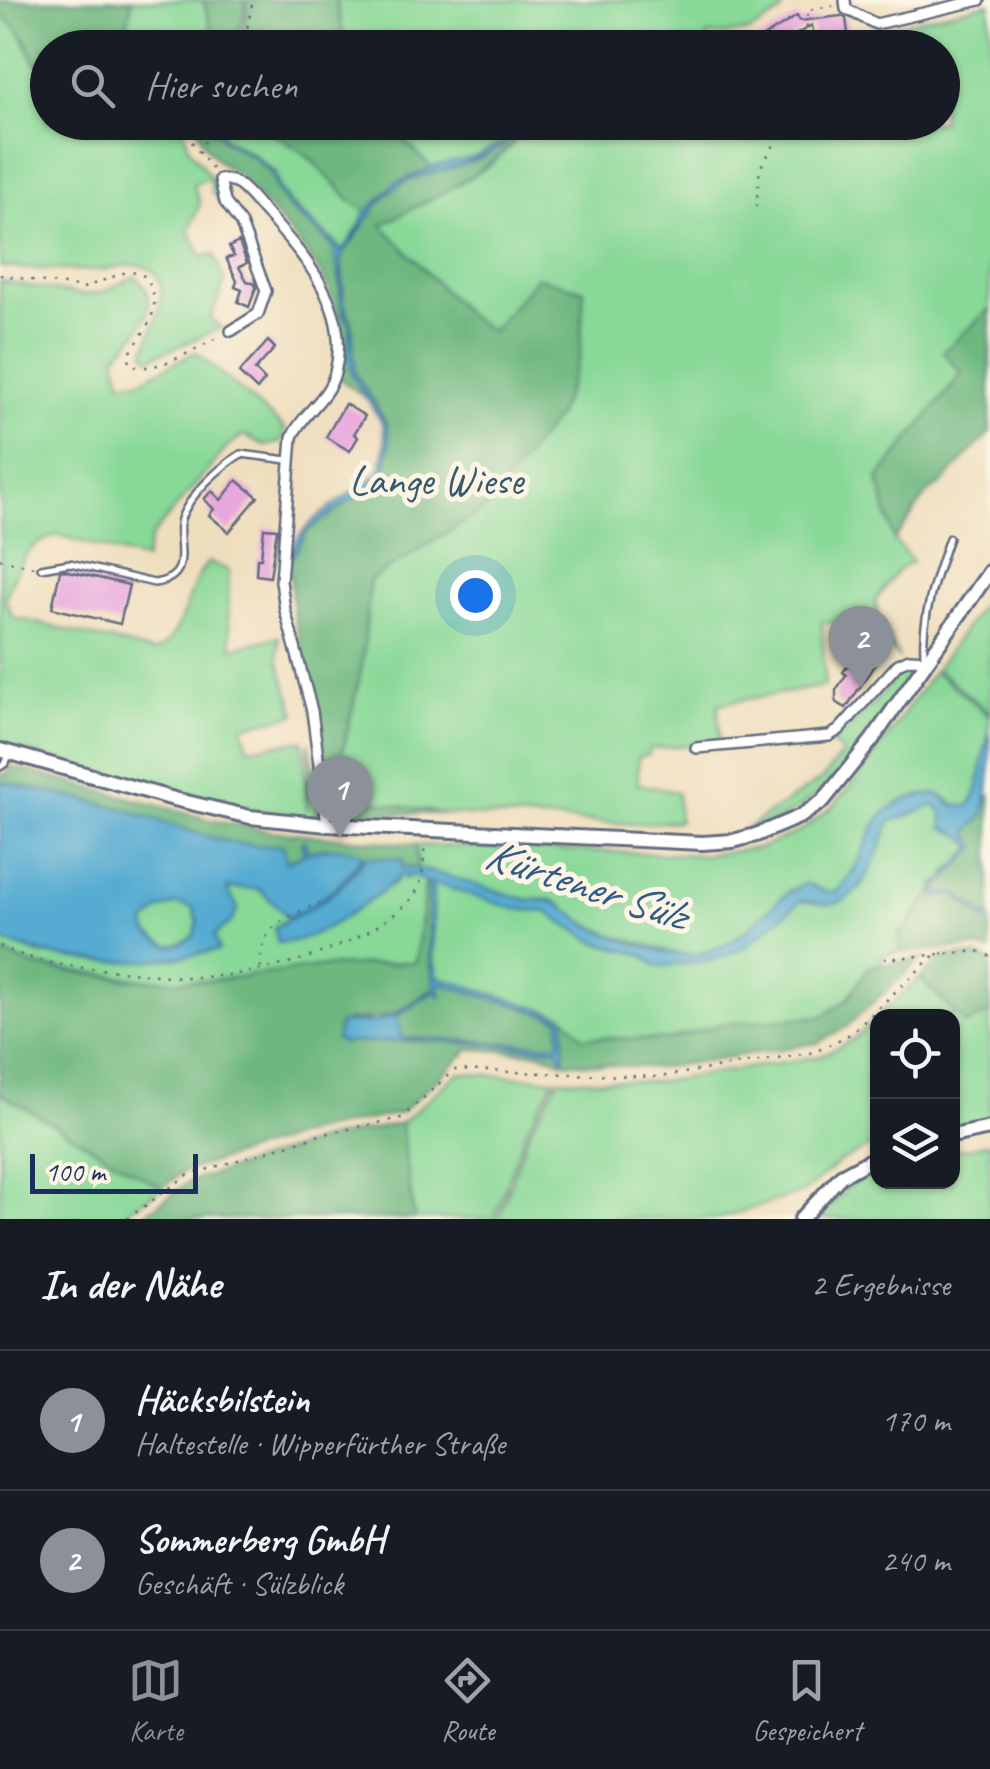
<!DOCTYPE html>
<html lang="de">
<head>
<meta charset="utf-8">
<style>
	:root { --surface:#171b24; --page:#242831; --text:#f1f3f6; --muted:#9ea1a6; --line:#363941; --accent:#8c9099 }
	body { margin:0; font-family:Caveat,sans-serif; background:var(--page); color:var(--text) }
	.controls { position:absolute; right:30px; bottom:30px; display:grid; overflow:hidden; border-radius:20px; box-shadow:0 2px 8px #0004 }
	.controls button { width:90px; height:90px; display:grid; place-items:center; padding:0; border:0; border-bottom:2px solid var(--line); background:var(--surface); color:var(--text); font:50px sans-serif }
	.scale { position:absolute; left:30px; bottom:25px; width:168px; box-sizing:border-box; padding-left:10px; border:5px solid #1b2f5e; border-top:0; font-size:28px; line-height:35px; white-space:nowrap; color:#1b2f5e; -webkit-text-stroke:8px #fcf5e5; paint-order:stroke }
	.you { position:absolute; left:475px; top:595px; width:35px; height:35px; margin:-25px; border:8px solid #fff; border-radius:50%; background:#1a73e8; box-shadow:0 0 0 15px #1a73e833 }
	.badge { display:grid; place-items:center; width:65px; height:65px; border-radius:50%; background:var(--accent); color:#fff; font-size:32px; font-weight:700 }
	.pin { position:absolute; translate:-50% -82px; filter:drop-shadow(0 2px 5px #0008) }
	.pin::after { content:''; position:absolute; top:52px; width:35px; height:30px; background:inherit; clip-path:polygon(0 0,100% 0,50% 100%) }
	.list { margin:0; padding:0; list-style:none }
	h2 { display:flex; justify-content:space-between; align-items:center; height:130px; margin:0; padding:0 40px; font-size:42px }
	h2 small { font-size:32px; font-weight:400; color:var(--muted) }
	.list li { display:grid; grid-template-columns:65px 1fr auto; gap:30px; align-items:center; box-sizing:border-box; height:140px; padding:0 40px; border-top:2px solid var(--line) }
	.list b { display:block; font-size:38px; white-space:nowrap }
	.list p { margin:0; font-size:32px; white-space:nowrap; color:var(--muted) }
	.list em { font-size:32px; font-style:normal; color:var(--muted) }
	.icon { flex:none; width:55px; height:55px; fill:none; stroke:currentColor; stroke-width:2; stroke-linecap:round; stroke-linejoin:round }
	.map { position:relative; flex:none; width:990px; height:1219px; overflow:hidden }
	.search { position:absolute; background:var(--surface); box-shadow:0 2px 8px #0004; left:30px; right:30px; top:30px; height:110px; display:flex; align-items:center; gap:25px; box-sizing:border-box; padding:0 35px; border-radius:55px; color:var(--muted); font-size:38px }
	.sheet { height:410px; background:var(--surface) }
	nav { display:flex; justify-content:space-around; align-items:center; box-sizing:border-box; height:140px; border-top:2px solid var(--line); background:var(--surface); font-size:28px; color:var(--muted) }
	nav a { display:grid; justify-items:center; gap:5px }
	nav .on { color:var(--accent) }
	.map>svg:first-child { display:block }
</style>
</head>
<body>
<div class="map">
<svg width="990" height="1219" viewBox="0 0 990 1219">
	<rect width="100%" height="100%" fill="#fcf5e5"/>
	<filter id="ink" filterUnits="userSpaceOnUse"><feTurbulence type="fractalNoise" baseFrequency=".01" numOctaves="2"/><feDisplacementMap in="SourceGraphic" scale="20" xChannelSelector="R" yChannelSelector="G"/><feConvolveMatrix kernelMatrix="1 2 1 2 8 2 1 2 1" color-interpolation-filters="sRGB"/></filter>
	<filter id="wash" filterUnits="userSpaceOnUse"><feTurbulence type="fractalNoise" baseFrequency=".0048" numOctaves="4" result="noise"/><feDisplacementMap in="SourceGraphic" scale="40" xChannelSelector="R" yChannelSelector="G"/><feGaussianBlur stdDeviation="2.25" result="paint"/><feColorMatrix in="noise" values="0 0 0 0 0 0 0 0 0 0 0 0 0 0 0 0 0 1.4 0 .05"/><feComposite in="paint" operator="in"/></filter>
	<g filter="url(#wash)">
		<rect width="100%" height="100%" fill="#efdebd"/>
		<g fill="#88d897" stroke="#52847a" stroke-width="2.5">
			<polygon points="132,0 203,0 211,27 208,47 123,48"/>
			<polygon points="336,0 784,0 781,13 749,32 707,36 709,47 335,48 332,42 344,37"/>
			<path d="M 990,3 L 990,309 L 943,352 L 962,373 L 878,479 L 894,540 L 913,562 L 898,570 L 875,601 L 879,619 L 899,658 C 879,633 854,623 822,622 L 825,686 L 718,704 L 720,742 L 649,749 L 649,755 L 638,757 L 638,784 L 677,792 L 679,821 L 633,824 L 444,814 L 354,798 L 340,763 L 362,666 L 370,580 L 485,509 L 537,277 L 492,331 L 468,316 L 381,225 C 429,194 489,180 523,131 L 473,158 L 432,168 L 386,123 L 782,123 L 780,129 L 789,122 L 942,122 L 942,48 L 867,47 L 877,29 Z"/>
			<path d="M 0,12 L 17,28 L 36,63 L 45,61 L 47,63 L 48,122 L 181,123 L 190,150 L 214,181 L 223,207 L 212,192 L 210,178 L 193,184 L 200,204 L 189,230 L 202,257 L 214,254 L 225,281 L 210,319 L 222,328 L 150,358 L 144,352 C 155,326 182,265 132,265 C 119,265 107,270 94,270 C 63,271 31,268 0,267 Z"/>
			<path d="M 215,123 C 227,123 243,120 255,123 C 294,130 335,192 368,212 L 346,247 L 339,251 L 289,203 L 254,155 L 224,139 Z"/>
			<path d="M 135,276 C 167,303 138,334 116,356 L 121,381 L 139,381 L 196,352 L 285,429 L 281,442 L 266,446 L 244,435 L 230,444 L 151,537 L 145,560 L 58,535 C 23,544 17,569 5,599 L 13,617 L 154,652 C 186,637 185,588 208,562 L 229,570 L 228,615 L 232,648 L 279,637 L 278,660 L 296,714 L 243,726 L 248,748 L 303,741 L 307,810 L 309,742 L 320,803 L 319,811 L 309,819 L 215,803 L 0,744 L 0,281 L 82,295 L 101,293 Z"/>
			<polygon points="990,593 990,713 936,669"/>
			<path d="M 903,666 L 912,669 C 867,736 828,814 742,831 L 822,779 L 843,753 L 830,741 L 850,727 L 892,682 L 888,677 Z"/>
			<path d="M 934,671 L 990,716 C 990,737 981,780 973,801 L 969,806 C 949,808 948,793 933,794 C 861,799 876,854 836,892 L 826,892 L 812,885 L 790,890 L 736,941 L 697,955 L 678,954 L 610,934 L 584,922 L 553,900 L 526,899 L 418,869 L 416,845 L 703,855 L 760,848 L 800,831 L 831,808 L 858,778 Z"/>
			<polygon points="935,805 943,813 943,828 963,836 973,847 959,864 947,872 946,878 935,884 934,890 899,935 901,952 882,955 882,963 868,968 848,999 823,1016 721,1024 668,1040 583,1037 564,1016 438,977 433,958 433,882 515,909 547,912 595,942 643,955 657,967 711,961 801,901 827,904 842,901 861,887 890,822"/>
			<polygon points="400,874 426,878 416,962 319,967 208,981 150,980 34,966 0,952 0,940 39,954 131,962 214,936 232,921 226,888 259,889 288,916 293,915 274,927 346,917 397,880"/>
			<path d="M 178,904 L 193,908 L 198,922 L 194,936 C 171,950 169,948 148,933 L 146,923 L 159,910 Z"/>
			<polygon points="920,978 966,1024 990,1013 990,1119 953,1127 952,1016 878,1016"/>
			<polygon points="878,1017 877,1143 839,1162 804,1192 718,1219 498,1219 529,1131 559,1079 659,1082 821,1056 854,1039"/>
			<polygon points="458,1073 555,1079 526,1130 494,1219 414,1219 401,1123"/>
			<polygon points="0,1093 162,1188 115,1219 0,1219"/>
			<polygon points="990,1143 990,1219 816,1219 856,1180 877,1169 878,1182 952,1182 953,1151"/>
		</g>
		<g fill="#6eb880" stroke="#44746f" stroke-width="2.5">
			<polygon points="0,0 132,0 123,47 48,48 47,60 36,64 25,38 0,12"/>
			<polygon points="203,0 244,0 245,12 233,47 208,47 211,27"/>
			<polygon points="247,0 336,0 344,38 333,42 335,47 237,48 248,12"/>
			<path d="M 197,123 L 212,123 C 230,153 253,149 271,173 C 278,183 280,196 289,207 C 301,221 319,230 331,244 C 347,263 332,293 346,312 L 342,313 L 351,325 C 352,359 345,367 367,399 L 339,378 C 357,285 291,239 238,174 C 216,163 201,146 197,123 Z"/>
			<polygon points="257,123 386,123 432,168 395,183 368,212 353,203 309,157"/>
			<path d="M 526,128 C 487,176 433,196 382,225 L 468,316 L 492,331 L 537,277 L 584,290 L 580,356 L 558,415 L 485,509 L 370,580 L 362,666 L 340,763 L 354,783 L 354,798 L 444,814 L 344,813 L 330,800 L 318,711 L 294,617 L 289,563 L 308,530 L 384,477 L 389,440 L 376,405 L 355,373 L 352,324 L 344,304 L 341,254 C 362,234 371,204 395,188 C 418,172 450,171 475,160 C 496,151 506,140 526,128 Z"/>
			<polygon points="990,309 990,432 941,484 927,494 894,540 878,479 962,373 943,352"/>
			<path d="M 9,766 L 216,821 L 271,831 L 416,845 L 418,869 L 401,867 L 402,860 L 365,857 C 349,881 333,897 308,911 L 348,877 L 328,847 L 307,853 L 305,841 L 302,842 L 305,854 L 285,862 L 282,845 C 227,851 175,824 123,809 C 82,798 40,792 0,781 L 0,774 L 7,775 Z"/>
			<path d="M 990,794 L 990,919 L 956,893 L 936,894 L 937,885 L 948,879 L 949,874 L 976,847 L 968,833 C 977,815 983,817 990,794 Z"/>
			<path d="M 426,878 L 428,881 L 430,958 L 435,987 C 402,1010 388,1022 347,1020 L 336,1040 L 343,1043 L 420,1040 L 557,1049 L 562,1054 L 561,1061 L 541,1053 L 470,1049 L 400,1113 L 319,1130 L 184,1171 L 162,1188 L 0,1093 L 0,952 L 34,966 L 53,969 L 128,979 L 208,981 L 319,967 L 416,962 Z"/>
			<polygon points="934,890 934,896 955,895 990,924 990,951 978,947 901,952 899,935"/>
			<polygon points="977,956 990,960 990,1013 966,1024 920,978 943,957"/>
			<polygon points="922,958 845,1028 817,1043 659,1068 564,1062 564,1016 584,1037 668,1040 721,1024 823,1016 848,999 868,968"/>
			<polygon points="438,982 560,1019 559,1046 403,1038 396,1017 436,990"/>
			<polygon points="401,1123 414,1219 138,1219 189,1182 322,1140"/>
		</g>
		<g fill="#54abd1" stroke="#386d98" stroke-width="2.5" fill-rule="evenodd">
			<path d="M 212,123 L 225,139 L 254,155 L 275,173 L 279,189 L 289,203 L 337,244 L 339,250 L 346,247 L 361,225 L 363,216 L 395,183 L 438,165 L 473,158 L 500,144 L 503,146 C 494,151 484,157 475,160 C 449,171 418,172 395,188 C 371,205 362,235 341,254 L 344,304 L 352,324 L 355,373 L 386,423 L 389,440 L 385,477 L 308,530 L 289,563 C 290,523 355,495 382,470 L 385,440 L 383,424 L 352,375 L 348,353 L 351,325 L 341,305 L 340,275 L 333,245 L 287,205 L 277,190 L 272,174 L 253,157 L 223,140 Z"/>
			<path d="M 990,734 C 990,757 990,796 983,815 C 978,823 972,825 968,834 L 977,847 L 949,874 L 948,879 L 938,885 L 936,893 L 956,893 L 990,919 L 990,924 L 956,895 L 934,897 L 935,884 L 946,878 L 947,872 L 958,864 L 973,847 L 963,836 L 943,827 L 943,813 L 935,805 L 890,822 C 881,848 864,898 833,904 C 822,906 812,900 801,901 L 744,948 L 711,961 L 657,967 L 643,955 L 595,942 L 547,912 L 515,909 L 433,883 L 433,958 L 438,977 L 564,1016 L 564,1062 L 557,1049 L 420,1040 L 343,1043 L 336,1040 L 339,1023 L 375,1022 L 395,1015 L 435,987 L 430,958 L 428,882 L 409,875 L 405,879 L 405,875 L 400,875 L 397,880 C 366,902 317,943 278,943 L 274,927 C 315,906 339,896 365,857 L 402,860 L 402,867 C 444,871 486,890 528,900 C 536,901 543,900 550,901 C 561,902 573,915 582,921 C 607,936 671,959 699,954 C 748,945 764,902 805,883 L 826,892 L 836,892 C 880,850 857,798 939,794 L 952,805 L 969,806 C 984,786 979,756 990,734 ZM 439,983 L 560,1018 L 559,1045 L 403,1038 L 396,1017 L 435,990 L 440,996 Z"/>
			<path d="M 0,781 C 40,792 82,798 123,809 C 175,824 228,851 283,845 L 286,862 L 304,854 L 302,841 L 305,841 L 308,853 C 326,847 345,845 363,855 C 343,884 321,904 288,917 L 259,889 L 227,888 L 238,908 L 232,921 L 214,936 L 219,950 C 146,966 71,968 0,940 ZM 178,904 L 193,908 L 198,922 L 194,936 C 171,950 169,948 148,933 L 146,923 L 159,910 Z"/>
		</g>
		<g id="blocks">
			<g fill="#e7a6de">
				<polygon points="797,16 800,21 841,16 846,18 850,48 832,48 830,34 814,36 812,25 774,48 765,48 760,39"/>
				<polygon points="239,242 247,263 239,267 247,281 255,284 256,288 249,307 238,302 242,290 235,287 237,281 226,258 234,256 229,247"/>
				<polygon points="268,341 275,348 255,370 265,380 257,390 239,373"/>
				<polygon points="345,404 365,416 354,434 358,437 350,451 326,437"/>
				<polygon points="237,480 258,497 229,532 209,515 214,509 204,499 212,491 221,500"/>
				<polygon points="264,528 277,529 270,577 256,575 257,558 261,558"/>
				<polygon points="64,570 129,585 120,624 52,608 60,571"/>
				<polygon points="866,639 881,648 872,661 876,663 846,708 836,702 836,690 846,675 843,672"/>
			</g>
		</g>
	</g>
	<g filter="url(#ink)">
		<use href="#blocks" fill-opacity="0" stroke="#656c7f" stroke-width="2.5"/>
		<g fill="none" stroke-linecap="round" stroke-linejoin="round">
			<g stroke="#656c7f" stroke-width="10">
				<g id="lane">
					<path d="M 41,568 L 70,563 L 154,583 C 197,577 174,541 181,519 C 189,495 220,467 241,454 L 288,460"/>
					<path d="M 924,657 C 921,617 936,575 949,538"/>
					<polyline points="0,767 6,763 8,756"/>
				</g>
			</g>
			<g stroke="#656c7f" stroke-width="14">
				<g id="street">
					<polyline points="845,0 846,9 876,24 980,0"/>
					<path d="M 231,331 L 258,314 L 266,291 L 241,224 L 225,202 L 220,179 C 239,178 251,197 263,210 C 303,254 352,307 335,373 C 328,399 302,414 292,437 L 281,581 L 285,610 L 312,711 L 327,825"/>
					<polyline points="696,748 829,736 839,730 898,664 909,659 928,660"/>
				</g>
			</g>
			<g stroke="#656c7f" stroke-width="18">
				<g id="secondary">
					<polyline points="0,750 174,799 250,817 327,825 702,843 733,841 756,835 801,816 823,801 872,740 990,571"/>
					<polyline points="952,1136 990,1128"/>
					<polyline points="801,1219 841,1176 878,1156"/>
				</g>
			</g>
			<g stroke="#656c7f" stroke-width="2.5" stroke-dasharray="2.5 8" stroke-linecap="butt">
				<polyline points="243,48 253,0"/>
				<polyline points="807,48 807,10 833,6"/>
				<polyline points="185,122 193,144 213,170"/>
				<polyline points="200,153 213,122"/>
				<polyline points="756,207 760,168 788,122"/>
				<path d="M 0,275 L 83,288 L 126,272 L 141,273 C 169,303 147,326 129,355 L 130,365 C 157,375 198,347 222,335"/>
				<polyline points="0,559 34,567"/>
				<path d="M 0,946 C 37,964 79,968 120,971 C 143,973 166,977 189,977 C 250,978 329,957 380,924 C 392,916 407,906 415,894 C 425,879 423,859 425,842"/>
				<polyline points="884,959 978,951 990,956"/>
				<path d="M 261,968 C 258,918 293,919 328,898"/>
				<polyline points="127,1219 186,1176 320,1135 401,1118 454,1070 659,1077 815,1052 852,1033 932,957 943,953"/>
			</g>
			<use href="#lane" stroke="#fff" stroke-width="5"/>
			<use href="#street" stroke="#fff" stroke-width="9"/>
			<use href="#secondary" stroke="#fff" stroke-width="12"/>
		</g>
	</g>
	<g text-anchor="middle" stroke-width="10" stroke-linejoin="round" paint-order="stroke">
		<g font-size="42" fill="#36596c" stroke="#fcf5e5">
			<text x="436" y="494">Lange Wiese</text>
		</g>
		<g font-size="45" font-style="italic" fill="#2f5a86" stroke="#fcf5e5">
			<text transform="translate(586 883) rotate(18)" y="16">Kürtener Sülz</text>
		</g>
	</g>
</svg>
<div class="controls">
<button><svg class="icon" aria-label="locate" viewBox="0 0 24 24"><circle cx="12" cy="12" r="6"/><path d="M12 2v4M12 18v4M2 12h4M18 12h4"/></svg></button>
<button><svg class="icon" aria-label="layers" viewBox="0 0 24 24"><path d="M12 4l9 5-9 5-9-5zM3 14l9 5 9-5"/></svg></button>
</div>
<div class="scale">100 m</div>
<div class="you"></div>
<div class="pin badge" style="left:340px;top:838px">1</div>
<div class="pin badge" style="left:861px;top:688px">2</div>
<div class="search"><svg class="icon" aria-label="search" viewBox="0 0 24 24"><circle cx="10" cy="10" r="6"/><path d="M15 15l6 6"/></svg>Hier suchen</div>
</div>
<section class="sheet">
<h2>In der Nähe<small>2 Ergebnisse</small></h2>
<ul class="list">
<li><span class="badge">1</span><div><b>Häcksbilstein</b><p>Haltestelle · Wipperfürther Straße</p></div><em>170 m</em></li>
<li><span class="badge">2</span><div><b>Sommerberg GmbH</b><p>Geschäft · Sülzblick</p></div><em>240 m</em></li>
</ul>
</section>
<nav>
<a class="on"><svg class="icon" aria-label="map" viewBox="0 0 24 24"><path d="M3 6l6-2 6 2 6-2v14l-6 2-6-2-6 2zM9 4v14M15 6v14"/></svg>Karte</a>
<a><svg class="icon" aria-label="directions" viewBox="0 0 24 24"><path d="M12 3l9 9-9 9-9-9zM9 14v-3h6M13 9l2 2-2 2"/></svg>Route</a>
<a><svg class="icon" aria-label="saved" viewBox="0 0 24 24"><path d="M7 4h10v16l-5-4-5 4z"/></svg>Gespeichert</a>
</nav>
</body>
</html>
